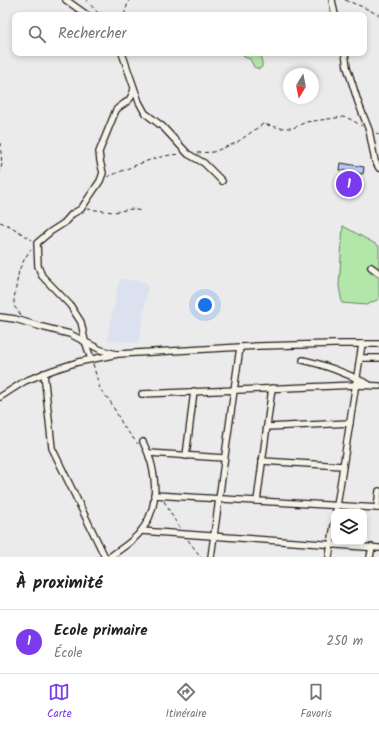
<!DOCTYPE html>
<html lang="fr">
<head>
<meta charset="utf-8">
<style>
	:root { --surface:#fff; --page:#f6f6f6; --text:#222; --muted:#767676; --line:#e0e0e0; --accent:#7c3aed }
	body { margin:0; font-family:Kalam,sans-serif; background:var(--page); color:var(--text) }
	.controls { position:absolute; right:12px; bottom:12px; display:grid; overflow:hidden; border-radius:8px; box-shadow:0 2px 6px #0003 }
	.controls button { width:36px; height:36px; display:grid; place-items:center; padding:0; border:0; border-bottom:1px solid var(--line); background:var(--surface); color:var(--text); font:20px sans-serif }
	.compass { position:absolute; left:283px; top:68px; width:36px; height:36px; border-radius:50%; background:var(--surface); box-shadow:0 2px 6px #0003; rotate:190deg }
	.you { position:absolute; left:205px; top:305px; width:14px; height:14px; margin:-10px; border:3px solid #fff; border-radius:50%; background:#1a73e8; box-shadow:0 0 0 6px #1a73e833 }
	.badge { display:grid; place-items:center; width:26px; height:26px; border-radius:50%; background:var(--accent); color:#fff; font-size:13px; font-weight:700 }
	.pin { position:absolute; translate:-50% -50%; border:2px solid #fff; box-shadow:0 1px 4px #0006 }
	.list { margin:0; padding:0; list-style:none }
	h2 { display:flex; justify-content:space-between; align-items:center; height:52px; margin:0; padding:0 16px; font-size:17px }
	h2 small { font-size:13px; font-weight:400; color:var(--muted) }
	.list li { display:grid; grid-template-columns:26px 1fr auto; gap:12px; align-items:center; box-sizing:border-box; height:64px; padding:0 16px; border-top:1px solid var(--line) }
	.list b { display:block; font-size:15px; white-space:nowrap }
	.list p { margin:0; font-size:13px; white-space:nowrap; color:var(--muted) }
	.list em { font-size:13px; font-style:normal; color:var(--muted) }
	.icon { flex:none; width:22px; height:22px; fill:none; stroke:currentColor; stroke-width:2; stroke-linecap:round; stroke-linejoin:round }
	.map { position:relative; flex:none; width:379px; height:557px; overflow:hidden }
	.search { position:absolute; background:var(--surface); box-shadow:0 2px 6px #0003; left:12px; right:12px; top:12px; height:44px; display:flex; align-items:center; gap:10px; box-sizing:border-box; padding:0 14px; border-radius:8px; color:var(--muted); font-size:15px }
	.sheet { height:116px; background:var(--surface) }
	nav { display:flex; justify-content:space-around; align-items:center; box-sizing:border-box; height:56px; border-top:1px solid var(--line); background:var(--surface); font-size:11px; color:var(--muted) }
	nav a { display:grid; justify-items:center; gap:2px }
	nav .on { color:var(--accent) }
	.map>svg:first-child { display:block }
</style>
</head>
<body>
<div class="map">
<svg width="379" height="557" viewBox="0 0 379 557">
	<rect width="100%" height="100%" fill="#ebebec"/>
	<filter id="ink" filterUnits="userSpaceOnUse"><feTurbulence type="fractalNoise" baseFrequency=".025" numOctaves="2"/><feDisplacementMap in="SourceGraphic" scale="8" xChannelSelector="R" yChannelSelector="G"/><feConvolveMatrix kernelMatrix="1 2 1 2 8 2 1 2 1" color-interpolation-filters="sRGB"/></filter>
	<g filter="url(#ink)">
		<polygon fill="#dce1f0" points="121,279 145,282 148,285 139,343 107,340 119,281"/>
		<g fill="#b3e7a9" stroke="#688262">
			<polygon points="243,53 265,53 261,59 262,62 262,67 259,69 254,67 250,59 244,57"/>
			<polygon points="343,226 379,246 379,299 366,305 342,303 339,286"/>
		</g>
		<polygon fill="#bacbfb" stroke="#1c1c1c" points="341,163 364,167 363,174 340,170"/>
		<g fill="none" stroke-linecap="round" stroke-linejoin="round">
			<g stroke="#1c1c1c" stroke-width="8">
				<g id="minor">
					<polyline points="66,0 87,15"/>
					<polyline points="332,0 335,15"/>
					<polyline points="122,53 139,102 145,113 163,127 188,154 204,163 222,181"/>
					<polyline points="345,53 347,67 358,102 369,130 375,161 379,168"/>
					<polyline points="371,267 379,273"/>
					<polyline points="0,317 15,319 42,327 70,334 101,350 116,354"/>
					<polyline points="360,358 379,358"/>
					<path d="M 91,359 L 85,341 L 81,322 L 70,305 L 42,276 L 38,266 L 37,243 L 50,232 L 64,223 L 72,214 L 81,209 L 100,181 L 103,173 L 100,161 L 99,152 L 116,110 C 125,101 130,104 134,89"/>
					<path d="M 303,360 C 326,365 346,373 368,384"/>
					<polyline points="44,373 52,448 105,557"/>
					<polyline points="142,394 356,385 379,386"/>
					<polyline points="0,397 25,381 53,370 78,362 118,354 259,346 334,344 379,344"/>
					<polyline points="267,427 350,423"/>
					<polyline points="149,453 224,458"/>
					<polyline points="186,456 194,391"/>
					<polyline points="262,461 343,466"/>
					<polyline points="154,495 379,508"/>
					<polyline points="257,501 272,388"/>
					<polyline points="377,508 379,491"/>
					<polyline points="336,512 362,344"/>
					<polyline points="141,531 379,548"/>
					<path d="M 110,557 C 120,549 133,542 141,531 C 161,506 157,469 143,442"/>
					<polyline points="211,557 240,347"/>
					<polyline points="329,557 334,525"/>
					<polyline points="370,557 372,547"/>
				</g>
			</g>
			<g stroke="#1c1c1c" stroke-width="1" stroke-dasharray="4 3" stroke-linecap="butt">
				<polyline points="86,0 100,15"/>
				<polyline points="345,0 363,7 379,15"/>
				<polyline points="124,15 129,0"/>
				<polyline points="376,133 379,135"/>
				<polyline points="0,143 2,164 0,172"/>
				<polyline points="197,153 213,152 236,143 263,124 280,128 293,128 306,122 343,117 350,119 362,126"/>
				<path d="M 107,177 C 133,167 152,156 180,154"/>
				<polyline points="87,209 114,212 131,209 142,211"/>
				<polyline points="0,222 10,226 32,240"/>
				<polyline points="21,315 14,306 14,299 19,270 25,258 31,249"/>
				<polyline points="93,364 100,389 110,401 124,427 138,444"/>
				<polyline points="164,501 174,519 181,529"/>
				<polyline points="188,540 201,557"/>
			</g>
			<use href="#minor" stroke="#f7f3e8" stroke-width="5.5"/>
		</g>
	</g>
</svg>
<div class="controls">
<button><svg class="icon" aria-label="layers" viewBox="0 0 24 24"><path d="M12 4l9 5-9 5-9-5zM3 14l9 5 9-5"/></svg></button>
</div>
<svg class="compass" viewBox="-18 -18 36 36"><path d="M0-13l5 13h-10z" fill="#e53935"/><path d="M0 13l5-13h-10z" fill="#767676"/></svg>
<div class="you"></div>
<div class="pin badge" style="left:349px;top:184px">1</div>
<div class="search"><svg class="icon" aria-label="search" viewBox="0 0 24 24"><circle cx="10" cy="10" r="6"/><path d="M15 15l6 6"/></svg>Rechercher</div>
</div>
<section class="sheet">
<h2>À proximité<small></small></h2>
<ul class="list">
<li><span class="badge">1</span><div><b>Ecole primaire</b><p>École</p></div><em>250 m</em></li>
</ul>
</section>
<nav>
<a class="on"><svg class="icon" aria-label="map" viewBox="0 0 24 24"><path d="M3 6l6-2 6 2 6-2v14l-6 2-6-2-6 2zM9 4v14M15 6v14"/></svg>Carte</a>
<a><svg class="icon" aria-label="directions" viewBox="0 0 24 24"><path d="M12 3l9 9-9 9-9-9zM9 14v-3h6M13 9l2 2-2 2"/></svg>Itinéraire</a>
<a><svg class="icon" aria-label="saved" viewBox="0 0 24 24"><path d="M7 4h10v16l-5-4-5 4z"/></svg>Favoris</a>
</nav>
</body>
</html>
